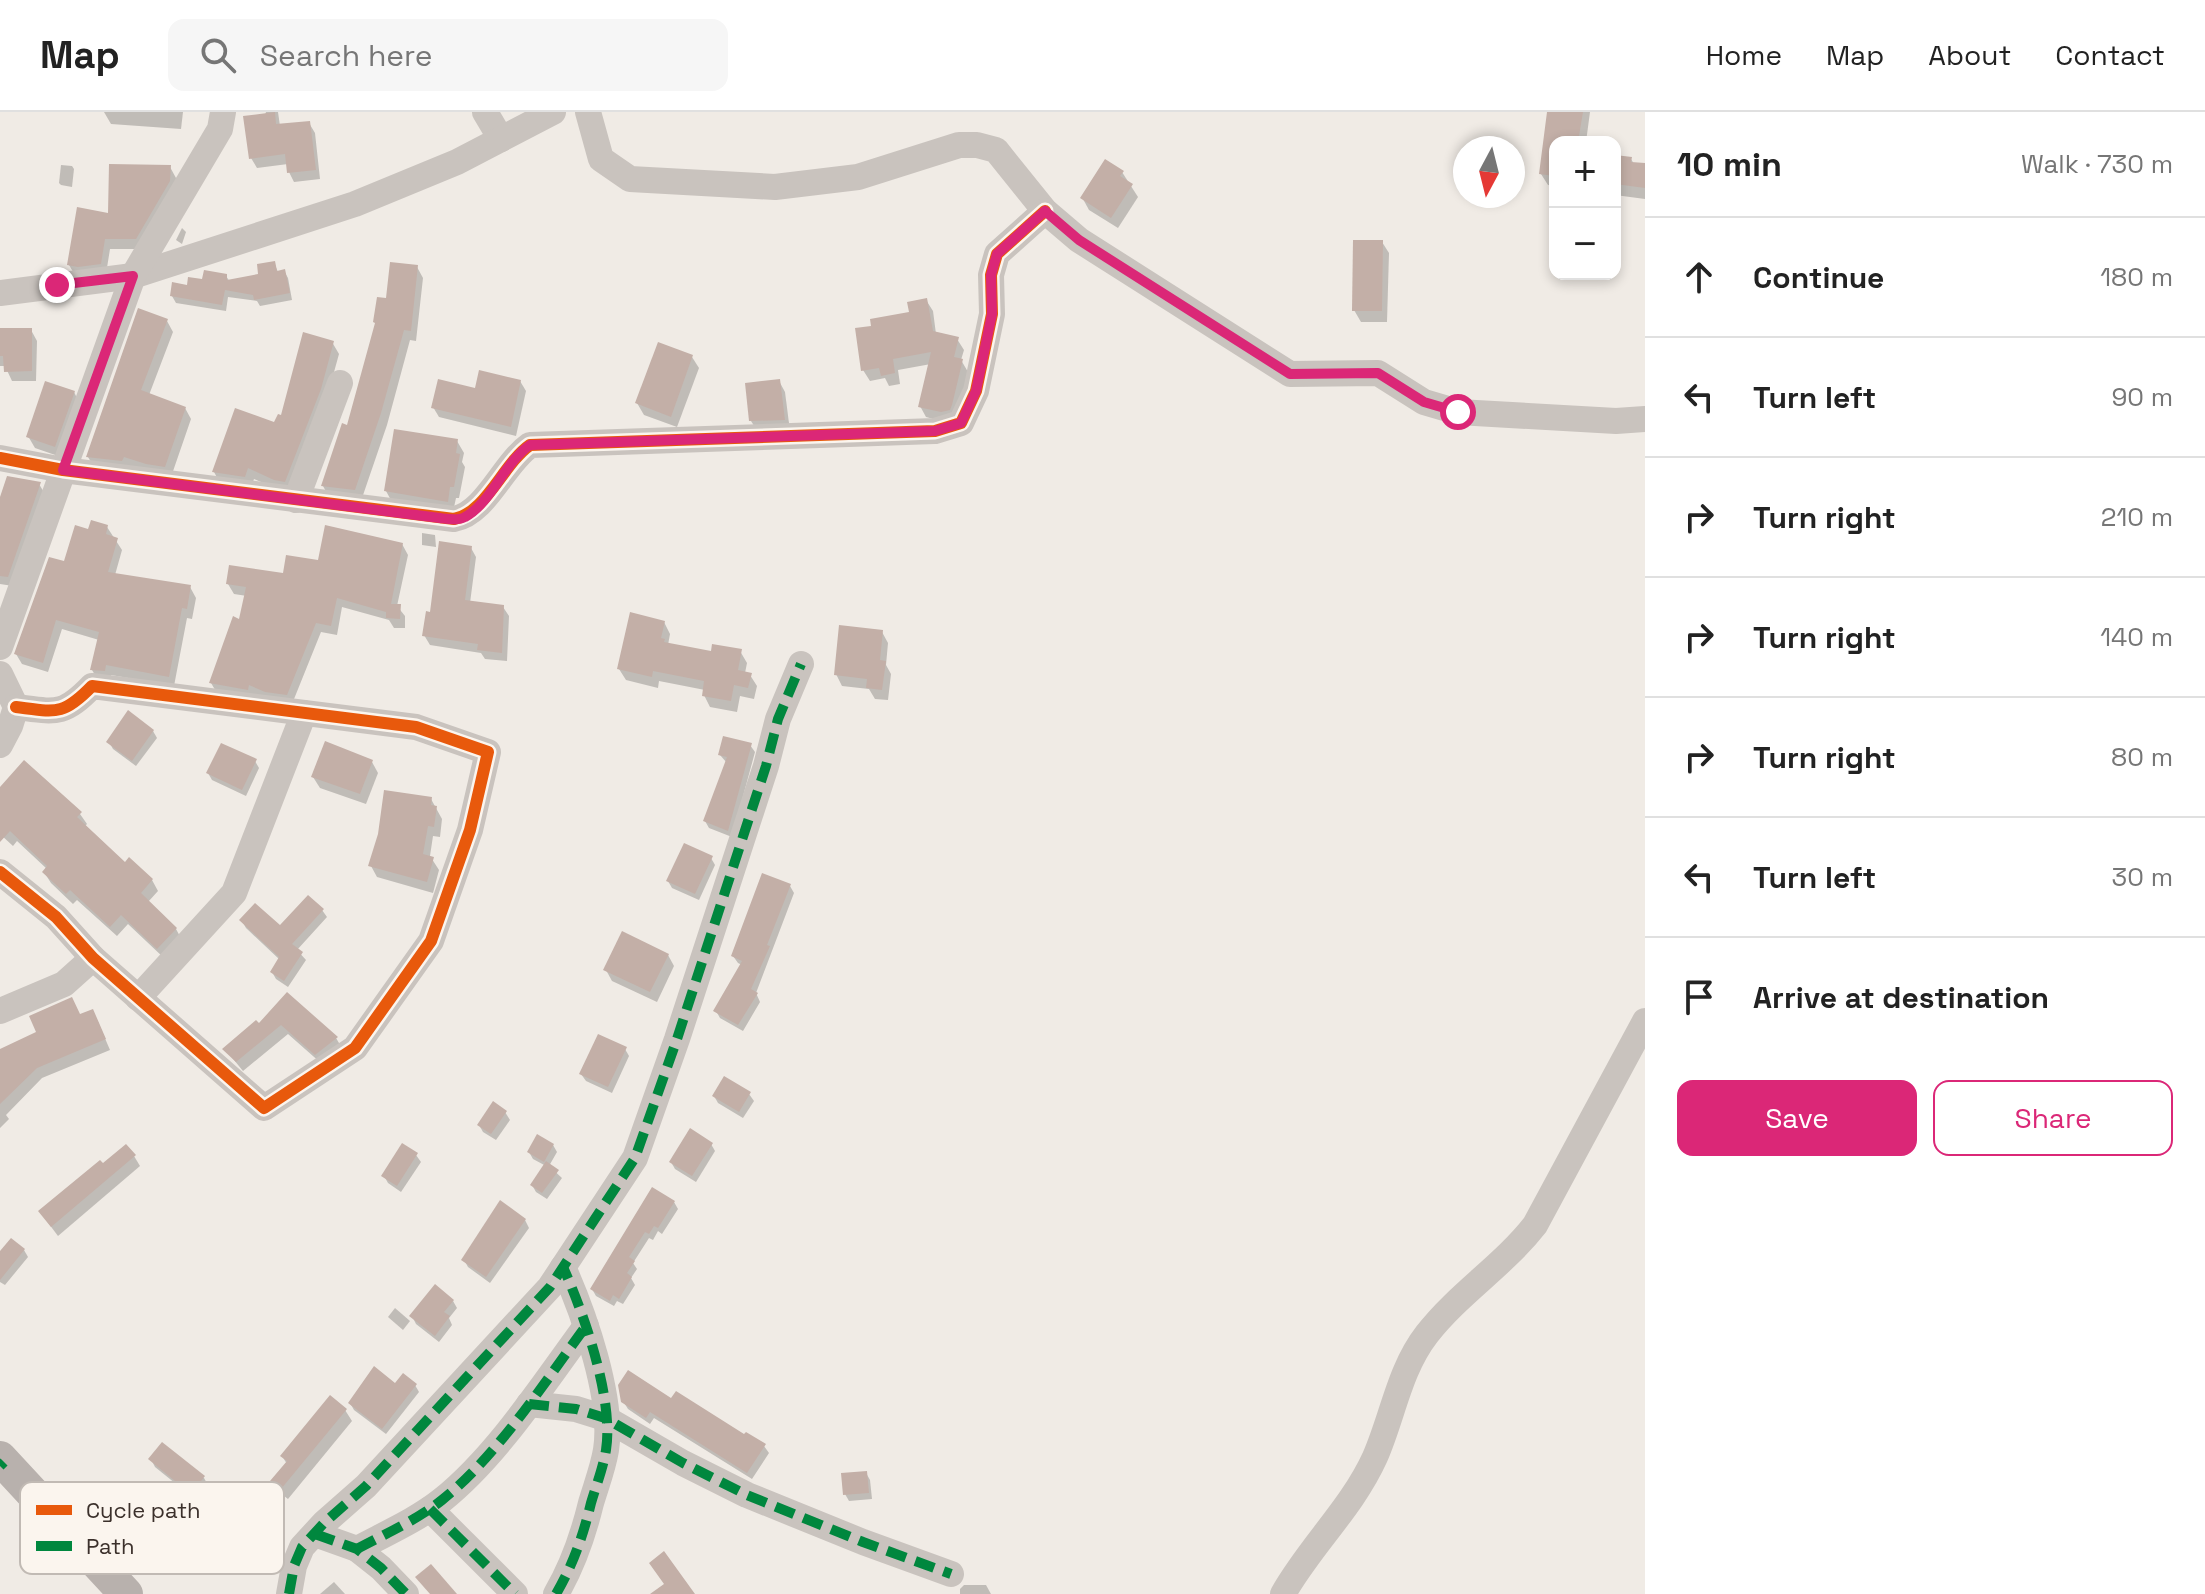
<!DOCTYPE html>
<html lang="en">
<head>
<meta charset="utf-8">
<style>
	:root { --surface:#fff; --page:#f6f6f6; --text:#222; --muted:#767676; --line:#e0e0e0; --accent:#db2777 }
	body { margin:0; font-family:"Space Grotesk",sans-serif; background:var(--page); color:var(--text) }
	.controls { position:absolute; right:24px; top:24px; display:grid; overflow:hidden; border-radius:16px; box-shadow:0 4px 12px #0003 }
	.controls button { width:72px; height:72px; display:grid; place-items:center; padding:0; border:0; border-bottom:2px solid var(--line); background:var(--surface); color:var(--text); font:40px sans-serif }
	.compass { position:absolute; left:1453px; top:24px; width:72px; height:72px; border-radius:50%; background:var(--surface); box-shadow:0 4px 12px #0003; rotate:187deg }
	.stop { position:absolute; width:24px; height:24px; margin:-18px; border:6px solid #db2777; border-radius:50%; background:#fff }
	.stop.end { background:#db2777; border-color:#fff; box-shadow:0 2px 8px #0008 }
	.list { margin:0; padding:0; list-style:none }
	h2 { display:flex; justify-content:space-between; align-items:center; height:104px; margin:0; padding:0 32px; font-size:34px }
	h2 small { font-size:26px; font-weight:400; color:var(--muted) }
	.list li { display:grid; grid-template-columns:52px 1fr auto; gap:24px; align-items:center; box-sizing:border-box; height:120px; padding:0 32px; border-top:2px solid var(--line) }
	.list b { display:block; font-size:30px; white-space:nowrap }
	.list em { font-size:26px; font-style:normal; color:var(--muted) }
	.actions { display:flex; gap:16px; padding:24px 32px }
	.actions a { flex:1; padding:18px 0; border:2px solid var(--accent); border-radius:16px; text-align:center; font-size:28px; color:var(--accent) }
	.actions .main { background:var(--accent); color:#fff }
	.icon { flex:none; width:44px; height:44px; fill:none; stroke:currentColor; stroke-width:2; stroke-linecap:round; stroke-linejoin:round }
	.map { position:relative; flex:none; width:1645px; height:1482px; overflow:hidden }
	header { display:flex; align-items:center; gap:48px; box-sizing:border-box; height:112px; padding:0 40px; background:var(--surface); border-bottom:2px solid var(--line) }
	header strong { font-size:38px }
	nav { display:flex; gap:44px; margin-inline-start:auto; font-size:28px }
	.search { width:560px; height:72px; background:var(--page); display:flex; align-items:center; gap:20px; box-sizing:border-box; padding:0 28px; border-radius:16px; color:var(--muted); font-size:30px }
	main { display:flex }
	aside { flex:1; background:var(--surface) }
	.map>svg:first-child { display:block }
</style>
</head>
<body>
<header>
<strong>Map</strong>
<div class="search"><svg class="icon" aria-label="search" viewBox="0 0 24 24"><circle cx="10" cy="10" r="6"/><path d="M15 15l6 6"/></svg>Search here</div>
<nav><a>Home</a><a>Map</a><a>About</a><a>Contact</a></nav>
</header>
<main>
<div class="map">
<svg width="1645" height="1482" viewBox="0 0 1645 1482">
	<rect width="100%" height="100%" fill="#f0ebe5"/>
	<g fill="#0003">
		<polygon points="104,0 183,0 181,17 111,12"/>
		<polygon points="266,0 278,0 280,14 309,11 315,21 320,67 294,70 289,60 288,52 257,56 251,46"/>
		<polygon points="1549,0 1590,0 1586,30 1555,30 1555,74 1548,73 1541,62"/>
		<polygon points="1615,45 1631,47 1634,52 1645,53 1645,87 1615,83"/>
		<polygon points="61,53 72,54 74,57 72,75 61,73 59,71"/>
		<polygon points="170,55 176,66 175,81 142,137 110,137 106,162 75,163 69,153 110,103"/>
		<polygon points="1122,60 1138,85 1118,116 1089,98 1083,87"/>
		<polygon points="182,116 186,120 182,132 176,128"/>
		<polygon points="1382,130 1389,141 1387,210 1361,210 1354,198"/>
		<polygon points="274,151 278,160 284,159 288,166 292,188 260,194 257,189 228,185 226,199 176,191 172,184 188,175 226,164 230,170 261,164"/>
		<polygon points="417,155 423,166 416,229 410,228 387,313 361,389 329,385 323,374 348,315 388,188"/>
		<polygon points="926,188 933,199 936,222 957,227 964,238 961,248 968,260 957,304 948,311 926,305 920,294 931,252 898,258 900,272 889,274 885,266 870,269 863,258 873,215 911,202"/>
		<polygon points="167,209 173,220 149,283 185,296 191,307 171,365 94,355 88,345"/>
		<polygon points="0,218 31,218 37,229 36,269 12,269 5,254 0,254"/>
		<polygon points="332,230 339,242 326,289 291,380 282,379 254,367 251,375 220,371 214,360 236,299 275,313"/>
		<polygon points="692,245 699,256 677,315 644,303 637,291"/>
		<polygon points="520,269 526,279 516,324 439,305 433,295 477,279"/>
		<polygon points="779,269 785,280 790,319 758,320 751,309"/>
		<polygon points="74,280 80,292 61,345 35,336 28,324"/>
		<polygon points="457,329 464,341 462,350 465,355 459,386 456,386 453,400 392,390 386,379"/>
		<polygon points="39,372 45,382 13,474 0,472 0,391"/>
		<polygon points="107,415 122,438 115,463 190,475 196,486 192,507 187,506 174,574 111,563 110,569 98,568 92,558 99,528 62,517 48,560 22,552 16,542 65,452 90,420"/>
		<polygon points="422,421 435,423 436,435 422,433"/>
		<polygon points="402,432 408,443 397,494 405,504 405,516 394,516 389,508 342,495 337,523 321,520 292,592 217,581 211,571 241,509 247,484 234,482 228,472 285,463 319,450"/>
		<polygon points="471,436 476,445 470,491 503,495 509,504 507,549 485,547 481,541 430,533 424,523 432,502"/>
		<polygon points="664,510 670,522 668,533 712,542 740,539 747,551 745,561 750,563 757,574 754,587 740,584 737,600 710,595 704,583 705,578 659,569 658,576 626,568 619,557"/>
		<polygon points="882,520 888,531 886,553 891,562 888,588 875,587 869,577 842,574 836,562"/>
		<polygon points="153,619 157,626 136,654 113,637 109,630"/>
		<polygon points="750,633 755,640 732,725 709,716 705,709 727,651 720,643"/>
		<polygon points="255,649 259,656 246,684 212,668 208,661"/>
		<polygon points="372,650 378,661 366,692 320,676 313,665"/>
		<polygon points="25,651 80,702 87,712 84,715 125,752 152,768 158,779 148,790 176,817 182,828 164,846 128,812 117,824 77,788 73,792 51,771 44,760 47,757 17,729 13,734 0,722 0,678"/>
		<polygon points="431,687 442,707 440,725 433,724 430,744 439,758 433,781 377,765 371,754"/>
		<polygon points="711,746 715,753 699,788 672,776 668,769"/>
		<polygon points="790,774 794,781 756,881 760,890 743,919 720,906 716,899 742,853 738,851 733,844"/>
		<polygon points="322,798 327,805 297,838 306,848 288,875 276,867 272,860 280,848 246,816 242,809 280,816"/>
		<polygon points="668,843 674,854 657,890 612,869 606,858"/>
		<polygon points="288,883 336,926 342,936 322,952 288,922 243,959 225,937 259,915"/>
		<polygon points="98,910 110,938 42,966 6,1003 9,1007 0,1016 0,940"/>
		<polygon points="625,937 629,944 612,981 586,969 581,962"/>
		<polygon points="749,982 754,989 743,1006 718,991 714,984"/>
		<polygon points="505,1000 510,1008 496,1028 483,1020 479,1013"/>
		<polygon points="711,1032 715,1039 696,1070 675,1057 671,1050"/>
		<polygon points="553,1033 557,1040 549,1054 562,1066 547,1087 536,1080 532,1073 546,1054 533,1047 529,1040"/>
		<polygon points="416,1043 421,1050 401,1080 388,1071 384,1064"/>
		<polygon points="134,1044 140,1054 58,1124 40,1100 103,1054"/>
		<polygon points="653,1078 674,1090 678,1097 662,1122 658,1119 653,1128 649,1126 633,1151 637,1157 631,1166 635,1173 623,1192 617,1189 614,1194 596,1184 592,1177"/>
		<polygon points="525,1108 529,1116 490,1171 468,1155 464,1148"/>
		<polygon points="24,1138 28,1145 5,1173 0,1170 0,1142"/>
		<polygon points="453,1189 457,1196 449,1206 452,1213 439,1230 416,1212 412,1204"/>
		<polygon points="395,1196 410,1209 403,1218 388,1205"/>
		<polygon points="415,1273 419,1280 386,1322 354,1298 350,1291 396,1274"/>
		<polygon points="623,1289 672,1289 764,1334 769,1341 752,1367 654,1306 650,1312 628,1297"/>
		<polygon points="345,1298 352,1309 288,1387 279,1380 273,1369 287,1352 282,1344"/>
		<polygon points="151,1347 204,1366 208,1373 196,1388 155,1355"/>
		<polygon points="866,1361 870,1368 872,1387 849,1389 845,1382"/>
		<polygon points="334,1470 345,1482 320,1482"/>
		<polygon points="964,1473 986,1473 991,1482 960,1482 960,1477"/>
	</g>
	<g fill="#c3afa7">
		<polygon points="275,0 276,12 310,9 316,58 287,61 285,42 249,47 243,4"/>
		<polygon points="1547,0 1583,0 1578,30 1555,30 1555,64 1539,62"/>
		<polygon points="1615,43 1632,45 1631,50 1645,51 1645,76 1615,72"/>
		<polygon points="1105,47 1124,59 1120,64 1133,72 1111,106 1080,86"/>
		<polygon points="109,52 171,53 170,69 136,127 105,127 101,152 78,155 67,153 77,95 108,101"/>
		<polygon points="1353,128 1383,128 1382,199 1352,199"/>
		<polygon points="275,149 277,159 285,157 290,181 254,188 253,183 225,178 222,193 170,184 172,170 187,173 188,165 202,167 204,158 227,162 227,168 258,162 257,152"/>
		<polygon points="390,150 418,153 411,219 404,218 381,301 355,378 321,374 342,311 347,313 375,211 373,210 377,185 386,186"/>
		<polygon points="927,186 933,219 959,225 954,245 963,247 952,293 950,298 941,300 918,295 931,240 893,247 895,261 881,264 879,256 861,259 855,216 871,214 870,207 909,200 907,190"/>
		<polygon points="138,196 168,207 141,278 186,295 165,355 146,352 124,345 122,349 86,345"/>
		<polygon points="0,216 32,216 32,259 4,260 3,244 0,244"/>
		<polygon points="303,220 334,229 321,277 285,370 274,368 248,356 245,365 212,360 235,296 274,310 278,302 281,303"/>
		<polygon points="658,230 693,243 671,305 635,291"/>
		<polygon points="479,258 521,268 511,315 431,296 438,267 475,276"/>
		<polygon points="780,267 785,308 749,309 745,271"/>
		<polygon points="45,269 75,279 55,335 26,325"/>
		<polygon points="394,317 458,327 456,341 460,342 454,375 450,375 448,390 384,379"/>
		<polygon points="7,364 41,370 8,465 0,464 0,385"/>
		<polygon points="91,408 108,413 106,422 118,426 108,460 191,473 187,497 182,496 169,565 106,553 105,559 90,558 99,520 56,508 43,551 14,542 49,445 64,449 75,413 88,417"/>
		<polygon points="325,413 403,431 391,492 401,492 400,507 386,506 386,500 337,486 331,514 316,511 287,583 265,580 249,573 248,578 209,571 233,504 239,507 246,475 226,472 229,453 283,461 286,443 318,448"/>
		<polygon points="439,429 472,434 465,488 504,493 502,541 477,538 478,532 422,524 426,499 430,500"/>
		<polygon points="630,500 665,509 661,526 665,527 664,530 711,539 712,532 742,537 738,558 752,561 748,576 734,573 731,589 702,584 704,569 653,559 652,565 617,557"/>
		<polygon points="839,513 883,518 880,548 886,549 882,578 866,576 867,567 834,563"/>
		<polygon points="128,598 154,618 132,649 106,630"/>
		<polygon points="723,624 752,631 728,719 703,709 727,645 718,643"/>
		<polygon points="325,629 373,648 360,682 311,665"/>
		<polygon points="221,631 257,647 242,678 206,661"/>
		<polygon points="24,648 82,700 77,705 125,750 129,745 153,767 141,781 177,816 157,837 121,803 110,815 70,778 66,782 42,760 47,754 10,719 0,730 0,675"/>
		<polygon points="384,678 432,685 431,693 437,694 434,715 428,714 423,742 434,745 427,770 368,754 378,722"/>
		<polygon points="684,731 713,744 695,782 666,769"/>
		<polygon points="762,761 791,772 767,833 770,834 751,877 758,881 738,913 713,899 742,849 731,844"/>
		<polygon points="308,783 324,797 292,832 303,840 284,869 270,860 279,845 239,808 255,791 280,813"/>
		<polygon points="622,819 669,842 650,880 603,858"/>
		<polygon points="287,880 338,925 315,943 281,913 236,950 222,937 256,908 259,911"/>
		<polygon points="72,885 80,902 93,897 106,927 37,956 0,992 0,937 36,920 29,904"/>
		<polygon points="598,922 627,935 608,975 579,962"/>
		<polygon points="724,964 751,980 739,1000 712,984"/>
		<polygon points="493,989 507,999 491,1022 477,1013"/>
		<polygon points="690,1016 713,1031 692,1064 669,1050"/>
		<polygon points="537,1022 554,1032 544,1050 527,1040"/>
		<polygon points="402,1031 418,1041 397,1074 381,1064"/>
		<polygon points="126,1032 136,1043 51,1115 38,1099 100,1048 103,1051"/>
		<polygon points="546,1049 559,1058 542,1081 530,1073"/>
		<polygon points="652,1075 675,1089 658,1116 654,1114 649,1122 645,1120 629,1145 635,1149 627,1161 632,1165 619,1187 613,1183 610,1189 590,1177"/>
		<polygon points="500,1088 526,1107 486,1165 461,1148"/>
		<polygon points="11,1126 25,1137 0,1168 0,1139"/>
		<polygon points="435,1172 454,1188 444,1200 450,1204 435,1224 409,1204"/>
		<polygon points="374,1254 395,1271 403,1261 417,1272 382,1317 348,1291"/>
		<polygon points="628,1258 671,1286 676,1279 744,1322 746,1320 766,1332 747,1361 650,1300 646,1306 621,1290 618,1273"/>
		<polygon points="330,1283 347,1297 281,1377 270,1369 287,1349 280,1344"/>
		<polygon points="162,1330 205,1364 191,1382 148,1347"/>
		<polygon points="867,1359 869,1381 843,1383 841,1361"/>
		<polygon points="664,1439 695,1482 650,1482 664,1472 649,1451"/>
		<polygon points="431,1452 457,1482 430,1482 415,1465"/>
	</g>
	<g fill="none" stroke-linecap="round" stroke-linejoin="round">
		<g stroke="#c9c3be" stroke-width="26">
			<polyline points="485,0 501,27"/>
			<polyline points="588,0 601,47 630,67 775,75 858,65 959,33 977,33 996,38 1045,99 1079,128 1290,262 1378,261 1424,290 1458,300 1616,309 1645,307"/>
			<polyline points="0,181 133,164 355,92 457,50 553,0"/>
			<path d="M 0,346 L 63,358 L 454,407 C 486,401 503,352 530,333 L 935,319 L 961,311 L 976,279 L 992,202 L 991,163 L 997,142 L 1045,99"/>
			<polyline points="296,388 340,271"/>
			<polyline points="0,535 133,164 220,17 223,0"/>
			<polyline points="0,562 16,595 10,614 0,633"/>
			<path d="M 0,760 L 56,805 L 93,846 L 264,996 L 355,936 L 431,829 L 470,718 L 488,640 L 416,615 L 92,574 C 63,604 56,600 16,595"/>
			<polyline points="138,886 234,781 304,601"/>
			<polyline points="0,899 64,872 93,846"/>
			<polyline points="529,1292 576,1297 605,1306 683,1351 747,1383 863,1430 951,1462"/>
			<polyline points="430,1397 515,1482"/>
			<polyline points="315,1422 357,1437 381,1456 406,1482"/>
			<path d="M 357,1437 C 385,1422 417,1408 442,1388 C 497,1344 544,1271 586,1214"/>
			<polyline points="289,1482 294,1454 302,1435 324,1411 366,1374 550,1175 635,1046 677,927 766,654 778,607 801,552"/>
			<path d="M 556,1482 C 573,1453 583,1424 591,1391 C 596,1374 603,1356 606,1338 C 614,1287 584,1202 563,1155"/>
			<path d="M 1283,1482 C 1310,1434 1352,1396 1375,1345 C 1393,1304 1399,1258 1427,1222 C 1459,1181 1503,1154 1535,1113 L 1645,909"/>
		</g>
		<polyline stroke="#b8b1ad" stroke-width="34" points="0,1346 126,1482"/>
		<g stroke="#00873e" stroke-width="10" stroke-dasharray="20 10" stroke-linecap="butt">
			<polyline points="529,1292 576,1297 605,1306 683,1351 747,1383 863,1430 951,1462"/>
			<polyline points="0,1354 4,1350"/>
			<polyline points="430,1397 515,1482"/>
			<polyline points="315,1422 357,1437 381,1456 406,1482"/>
			<path d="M 357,1437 C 385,1422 417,1408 442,1388 C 497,1344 544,1271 586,1214"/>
			<polyline points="289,1482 294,1454 302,1435 324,1411 366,1374 550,1175 635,1046 677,927 766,654 778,607 801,552"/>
			<path d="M 556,1482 C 573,1453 583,1424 591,1391 C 596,1374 603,1356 606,1338 C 614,1287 584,1202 563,1155"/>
		</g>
		<g stroke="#fbf5ee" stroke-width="17">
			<g id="cycleway">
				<path d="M 0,346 L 63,358 L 454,407 C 486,401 503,352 530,333 L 935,319 L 961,311 L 976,279 L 992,202 L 991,163 L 997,142 L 1045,99"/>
				<path d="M 0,760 L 56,805 L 93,846 L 264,996 L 355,936 L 431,829 L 470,718 L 488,640 L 416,615 L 92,574 C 63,604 56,600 16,595"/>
			</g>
		</g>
		<use href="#cycleway" stroke="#e8590c" stroke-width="12"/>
	</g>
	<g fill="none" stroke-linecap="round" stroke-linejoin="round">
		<path stroke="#db2777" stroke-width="10" d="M 57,173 L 133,164 L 63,358 L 440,406 C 448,407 458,409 465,405 C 491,391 504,351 530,333 L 935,319 L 961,311 L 976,279 L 992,202 L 991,163 L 997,142 L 1045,99 L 1079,128 L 1290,262 L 1378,261 L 1424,290 L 1458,300"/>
	</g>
	<rect x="20" y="1370" width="264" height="92" rx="12" fill="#fbf5ee" stroke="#c1bab4" stroke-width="2"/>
	<rect x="36" y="1393" width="36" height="10" fill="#e8590c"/>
	<rect x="36" y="1429" width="36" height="10" fill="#00873e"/>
	<g font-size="22" fill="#3b302b">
		<text x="86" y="1406">Cycle path</text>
		<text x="86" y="1442">Path</text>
	</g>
</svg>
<div class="controls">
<button>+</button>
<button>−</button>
</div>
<svg class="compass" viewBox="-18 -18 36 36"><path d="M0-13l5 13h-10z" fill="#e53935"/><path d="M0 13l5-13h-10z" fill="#767676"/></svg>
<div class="stop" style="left:1458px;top:300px"></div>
<div class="stop end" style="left:57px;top:173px"></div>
</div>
<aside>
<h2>10 min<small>Walk · 730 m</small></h2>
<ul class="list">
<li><svg class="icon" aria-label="ahead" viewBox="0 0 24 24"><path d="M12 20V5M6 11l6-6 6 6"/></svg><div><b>Continue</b></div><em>180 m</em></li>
<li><svg class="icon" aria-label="left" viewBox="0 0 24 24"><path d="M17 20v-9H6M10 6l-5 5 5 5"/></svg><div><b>Turn left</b></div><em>90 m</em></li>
<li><svg class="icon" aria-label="right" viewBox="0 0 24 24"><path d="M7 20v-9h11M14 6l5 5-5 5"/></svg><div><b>Turn right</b></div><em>210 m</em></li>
<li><svg class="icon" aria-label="right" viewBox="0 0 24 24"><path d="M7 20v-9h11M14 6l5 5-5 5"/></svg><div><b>Turn right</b></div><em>140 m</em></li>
<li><svg class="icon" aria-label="right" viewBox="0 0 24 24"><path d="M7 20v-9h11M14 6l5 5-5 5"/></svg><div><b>Turn right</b></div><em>80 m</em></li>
<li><svg class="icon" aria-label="left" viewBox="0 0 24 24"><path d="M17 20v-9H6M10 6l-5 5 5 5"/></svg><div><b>Turn left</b></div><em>30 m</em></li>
<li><svg class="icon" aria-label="arrive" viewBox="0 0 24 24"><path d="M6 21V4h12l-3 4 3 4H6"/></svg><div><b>Arrive at destination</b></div></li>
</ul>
<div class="actions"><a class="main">Save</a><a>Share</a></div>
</aside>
</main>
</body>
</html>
